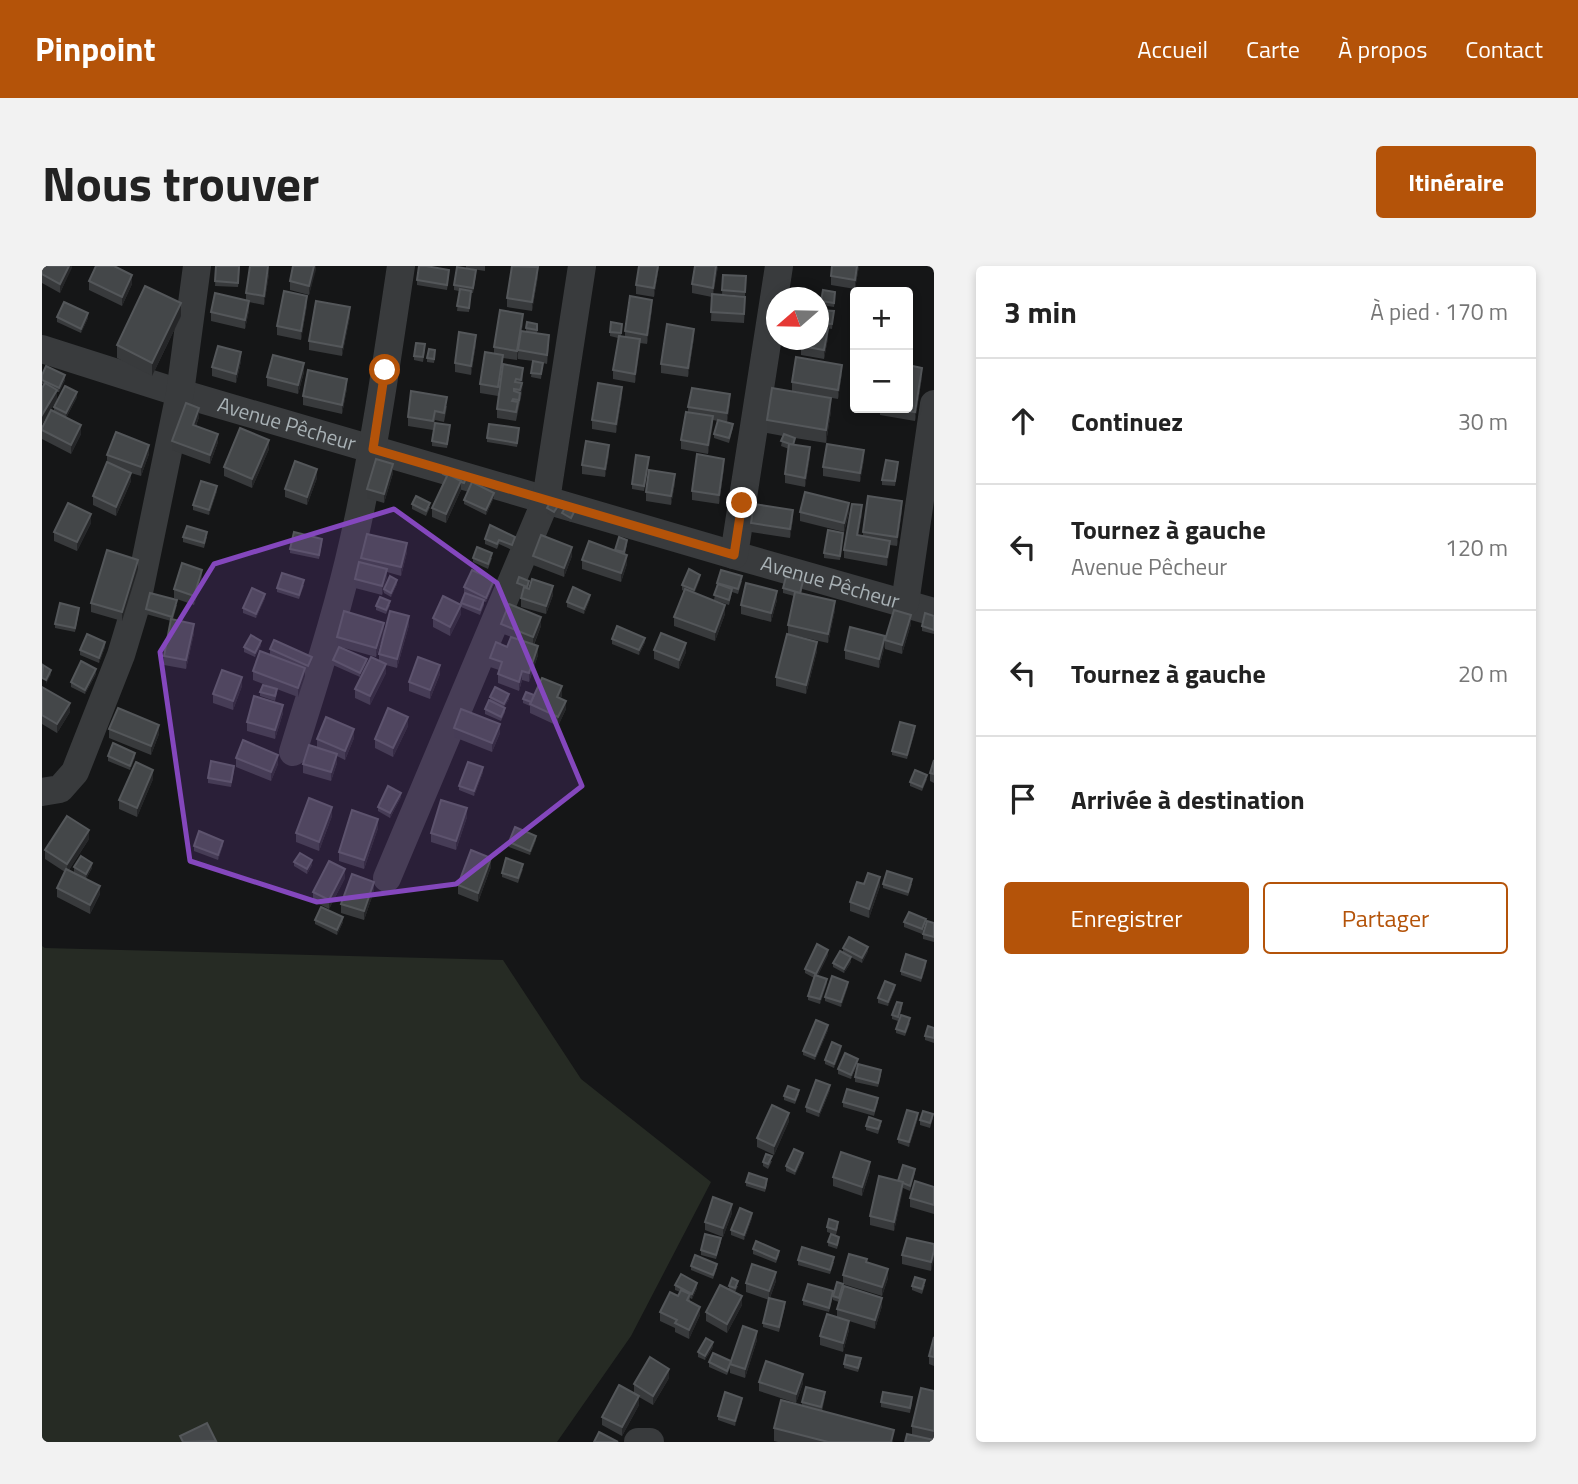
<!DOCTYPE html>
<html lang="fr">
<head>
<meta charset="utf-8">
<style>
	:root { --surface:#fff; --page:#f2f2f2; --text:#222; --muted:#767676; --line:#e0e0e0; --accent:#b45309 }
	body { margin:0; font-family:"Titillium Web",sans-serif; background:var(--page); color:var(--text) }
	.controls { position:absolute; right:21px; top:21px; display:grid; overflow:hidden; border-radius:7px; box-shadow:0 4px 10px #0003 }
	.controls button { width:63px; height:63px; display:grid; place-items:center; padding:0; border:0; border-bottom:2px solid var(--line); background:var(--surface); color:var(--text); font:35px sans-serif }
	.compass { position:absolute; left:724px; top:21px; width:63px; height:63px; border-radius:50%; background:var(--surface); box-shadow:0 4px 10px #0003; rotate:250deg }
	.stop { position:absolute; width:21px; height:21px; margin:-16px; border:5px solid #b45309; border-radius:50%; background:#fff }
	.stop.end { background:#b45309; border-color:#fff; box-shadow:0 2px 7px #0008 }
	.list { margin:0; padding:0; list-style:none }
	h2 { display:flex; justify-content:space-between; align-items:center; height:91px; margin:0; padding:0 28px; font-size:30px }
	h2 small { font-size:23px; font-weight:400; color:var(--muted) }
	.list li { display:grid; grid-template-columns:46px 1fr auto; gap:21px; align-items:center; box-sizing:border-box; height:126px; padding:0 28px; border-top:2px solid var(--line) }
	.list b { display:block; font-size:26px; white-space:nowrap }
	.list p { margin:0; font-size:23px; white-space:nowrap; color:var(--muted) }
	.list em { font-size:23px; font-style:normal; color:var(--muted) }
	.actions { display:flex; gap:14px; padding:21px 28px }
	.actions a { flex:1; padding:16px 0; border:2px solid var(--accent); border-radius:7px; text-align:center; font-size:24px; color:var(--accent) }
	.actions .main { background:var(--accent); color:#fff }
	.icon { flex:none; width:38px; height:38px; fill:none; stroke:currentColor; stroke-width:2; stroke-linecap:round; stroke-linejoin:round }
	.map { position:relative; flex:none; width:892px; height:1176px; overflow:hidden; border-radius:7px }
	header { display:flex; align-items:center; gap:42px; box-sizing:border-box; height:98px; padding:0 35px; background:var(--accent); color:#fff }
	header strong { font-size:33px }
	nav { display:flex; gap:38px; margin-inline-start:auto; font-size:24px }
	.intro { display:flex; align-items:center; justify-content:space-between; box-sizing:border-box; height:168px; padding:0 42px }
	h1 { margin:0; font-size:49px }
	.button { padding:18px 32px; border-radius:7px; background:var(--accent); color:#fff; font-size:24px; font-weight:700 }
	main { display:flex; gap:42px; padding:0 42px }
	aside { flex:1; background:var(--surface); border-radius:7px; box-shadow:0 4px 10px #0003 }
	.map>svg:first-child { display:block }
</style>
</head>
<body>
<header>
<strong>Pinpoint</strong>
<nav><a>Accueil</a><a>Carte</a><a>À propos</a><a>Contact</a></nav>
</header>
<div class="intro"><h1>Nous trouver</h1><a class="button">Itinéraire</a></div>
<main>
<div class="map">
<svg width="892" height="1176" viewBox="0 0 892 1176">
	<rect width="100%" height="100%" fill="#151617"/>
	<polygon fill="#262b24" points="0,680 3,682 461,694 539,813 669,916 589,1070 515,1176 0,1176"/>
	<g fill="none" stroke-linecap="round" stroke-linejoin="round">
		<g stroke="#393b3d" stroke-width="28">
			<path id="s1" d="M 0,83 L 138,127 L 692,289 L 892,346"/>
			<polyline points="692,289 737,0"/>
			<polyline points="863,337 892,138"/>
			<path d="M 251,486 C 272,417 295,348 311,277 C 332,186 345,93 359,0"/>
			<polyline points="0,526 18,523 33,506 79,389 95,336 138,127 155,0"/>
			<polyline points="345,612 504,234 540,0"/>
			<polyline points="596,1176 608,1176"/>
		</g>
	</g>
	<g fill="#383a3c">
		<polygon points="0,0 30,0 18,27 0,17"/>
		<polygon points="174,0 198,0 196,21 173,20"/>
		<polygon points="274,0 267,29 248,24 248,15"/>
		<polygon points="424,0 443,0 443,5 424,2"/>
		<polygon points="617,0 612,31 594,28 594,19"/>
		<polygon points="653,0 676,0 671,28 703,40 702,57 669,55 670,31 650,27 650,18"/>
		<polygon points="817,0 813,23 789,19 789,10"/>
		<polygon points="227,8 222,39 207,36 207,44 203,63 169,55 169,46 204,34 204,27"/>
		<polygon points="407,8 405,24 375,19 375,14"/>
		<polygon points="434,9 431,27 429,27 427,46 415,45 417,25 412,24 412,19"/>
		<polygon points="681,9 704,10 703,30 680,28"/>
		<polygon points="496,10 490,45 465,41 465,32"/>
		<polygon points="47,15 90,18 80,40 47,24"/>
		<polygon points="793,31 792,41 779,39 779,35"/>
		<polygon points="265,39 259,74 235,69 235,60"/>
		<polygon points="610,43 605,78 598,77 593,117 571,113 571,104 576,72 568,70 568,66 580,63 579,70 583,71 583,65"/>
		<polygon points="776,44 792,45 790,63 784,62 786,72 782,93 759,89 759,80 776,74"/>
		<polygon points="139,50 110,110 75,92 75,79"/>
		<polygon points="308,50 300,90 267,84 267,75"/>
		<polygon points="15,51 46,52 39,67 15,56"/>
		<polygon points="481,57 475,94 461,92 456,130 438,127 438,118 452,87 452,81"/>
		<polygon points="495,58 495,67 507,78 505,98 501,97 499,113 489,111 491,95 476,93 476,84 484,66 484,62"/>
		<polygon points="652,72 646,111 619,107 619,98"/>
		<polygon points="434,78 429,109 413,106 413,97"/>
		<polygon points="383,82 381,96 372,94 372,90"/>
		<polygon points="393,89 392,97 385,96 385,92"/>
		<polygon points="199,95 194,117 170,110 170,101"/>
		<polygon points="481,102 480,126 474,155 455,152 455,143"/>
		<polygon points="262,106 256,128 225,120 225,111"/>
		<polygon points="800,107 796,133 750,125 750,116"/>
		<polygon points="0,109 23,114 17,126 15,126 15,133 0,158 0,122 2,119 0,118"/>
		<polygon points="880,111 873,155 838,149 838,142 866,142"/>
		<polygon points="305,122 300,148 261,139 261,130"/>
		<polygon points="580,130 574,167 550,163 550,154"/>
		<polygon points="35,131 24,152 39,168 29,188 0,173 0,162 12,145 12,141"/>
		<polygon points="688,137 685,156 691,162 687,177 672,172 672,168 676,155 671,154 666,188 639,183 639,174 646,146 646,141"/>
		<polygon points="405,140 402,156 393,154 391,164 366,160 366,151"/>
		<polygon points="789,145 784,177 753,172 752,179 768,190 763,221 743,217 743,208 747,183 739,180 741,170 725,167 725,154"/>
		<polygon points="157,151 154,160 176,176 168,198 130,184 130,175"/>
		<polygon points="408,164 405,182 390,180 390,175"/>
		<polygon points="477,167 475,181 445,176 445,172"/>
		<polygon points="227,183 210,222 182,210 182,201"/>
		<polygon points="107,188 99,210 89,207 89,215 74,250 51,239 51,230 65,197 65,189"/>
		<polygon points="567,188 563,211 540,208 540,199"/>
		<polygon points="822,193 818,216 781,210 781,201"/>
		<polygon points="607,195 602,225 590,223 590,218"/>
		<polygon points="856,201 853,220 840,219 840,214"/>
		<polygon points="682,202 677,238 650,234 650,225"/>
		<polygon points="351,207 342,237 325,232 325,223"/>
		<polygon points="401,208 425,215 422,222 419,221 419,224 404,257 390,251 390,242 403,214 401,213"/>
		<polygon points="275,212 265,239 243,231 243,223"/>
		<polygon points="633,217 629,239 604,235 604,226"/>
		<polygon points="175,225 167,249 151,244 151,239"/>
		<polygon points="452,231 444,249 422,238 422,234"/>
		<polygon points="370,238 388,241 384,250 370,243"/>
		<polygon points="505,242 516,244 512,251 505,247"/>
		<polygon points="860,244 855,280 848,279 845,300 802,292 802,284 820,248 816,269 821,270 821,266"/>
		<polygon points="758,246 807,246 802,266 758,255"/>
		<polygon points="520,247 532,251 529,256 520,252"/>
		<polygon points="751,253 748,272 709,266 709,257"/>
		<polygon points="49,257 35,285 12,275 12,266"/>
		<polygon points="141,271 165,271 162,282 141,276"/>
		<polygon points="801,271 798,294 782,292 782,287"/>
		<polygon points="443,273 473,276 470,284 457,278 455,283 443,278"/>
		<polygon points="280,277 277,293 248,287 248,283"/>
		<polygon points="585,279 583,288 585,298 579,316 540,303 540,294 573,285"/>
		<polygon points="365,286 359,310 345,306 342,321 355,318 349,331 342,327 342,324 340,329 313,322 313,313 319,296 319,292"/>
		<polygon points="491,290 530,290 522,311 491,299"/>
		<polygon points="431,292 450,292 446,303 431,296"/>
		<polygon points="96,303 80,355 49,346 49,337"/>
		<polygon points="160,313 152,339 132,332 132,323"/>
		<polygon points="658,313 652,327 683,348 673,375 632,360 632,351 642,325 640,324 640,319"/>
		<polygon points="700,315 696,328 690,326 687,339 672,334 675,317"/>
		<polygon points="475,317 487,319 486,322 511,329 504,348 479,341 479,332 482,324 475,321"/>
		<polygon points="452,318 444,336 442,335 442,339 438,349 419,341 419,337 429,329 422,326 422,321"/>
		<polygon points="262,319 257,333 235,326 235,322"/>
		<polygon points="761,320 759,328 793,344 786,377 746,368 746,359 752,330 741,327 741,322"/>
		<polygon points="223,332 214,352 201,347 201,342"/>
		<polygon points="548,333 542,348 525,341 525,336"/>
		<polygon points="735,334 729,356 699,348 699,339"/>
		<polygon points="135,339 131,353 152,367 144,403 122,399 122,390 129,355 104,348 104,343"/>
		<polygon points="348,339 344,348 334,344 334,340"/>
		<polygon points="37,346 33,366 13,362 13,358"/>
		<polygon points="419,348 408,370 391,361 391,352"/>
		<polygon points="892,350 892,368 880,365 880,360"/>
		<polygon points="459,358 499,360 492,379 496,389 487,416 480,414 477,425 456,417 456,408 457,404 448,401 448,392 465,381 469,371 459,367"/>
		<polygon points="869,358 860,388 843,383 843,374"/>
		<polygon points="367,359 355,402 344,399 344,407 328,439 313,432 313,423 337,395 337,388"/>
		<polygon points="342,366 334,391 295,380 295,371"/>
		<polygon points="570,373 603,376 597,389 570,378"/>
		<polygon points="219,379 213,391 202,386 202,381"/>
		<polygon points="843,379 837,402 803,393 803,384"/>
		<polygon points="63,381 57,397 38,389 38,384"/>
		<polygon points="228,383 270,395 266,404 263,403 263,410 256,431 211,414 211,405 228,388"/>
		<polygon points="612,384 644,386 637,403 612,393"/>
		<polygon points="775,385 764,428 734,420 734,411"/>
		<polygon points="291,394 325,398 318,411 291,399"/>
		<polygon points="54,408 43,428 29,421 29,416"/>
		<polygon points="398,408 388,433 367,425 367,416"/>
		<polygon points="200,420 191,444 171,437 171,428"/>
		<polygon points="0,421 28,446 15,467 0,458"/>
		<polygon points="218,426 235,427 233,435 218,430"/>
		<polygon points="492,429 520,429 519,432 524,443 516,460 488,447 488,440 481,437 481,433"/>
		<polygon points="448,431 467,433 462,441 463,446 459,455 443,448 443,443 448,435"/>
		<polygon points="241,447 233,473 205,465 205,456"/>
		<polygon points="366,460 351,491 333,482 333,473"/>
		<polygon points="412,462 458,467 450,486 412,471"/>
		<polygon points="67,463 117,468 109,489 67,472"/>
		<polygon points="873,465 865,493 850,489 850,485"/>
		<polygon points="312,472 303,494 295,490 295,497 289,515 261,507 261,498 275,481 275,473"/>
		<polygon points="66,490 93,491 88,504 66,495"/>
		<polygon points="194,492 236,498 229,515 194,501"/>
		<polygon points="892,494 892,517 888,515 888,507"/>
		<polygon points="192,504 189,521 166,517 166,512"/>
		<polygon points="441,506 432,530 417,524 417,520"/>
		<polygon points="111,513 95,551 77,543 77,534"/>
		<polygon points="885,513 880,525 868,520 868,516"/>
		<polygon points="359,531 348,552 336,545 336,541"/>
		<polygon points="290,550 277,585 254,576 254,567"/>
		<polygon points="425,551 414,584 389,576 389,567"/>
		<polygon points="336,562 322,603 297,595 297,586"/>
		<polygon points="47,573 27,604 43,612 32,606 32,601 50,602 44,613 58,628 48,648 15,631 15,622 23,606 3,593 3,584"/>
		<polygon points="494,574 488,589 467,581 467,576"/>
		<polygon points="181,579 176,594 152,585 152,580"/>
		<polygon points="252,596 270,599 265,608 252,600"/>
		<polygon points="449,601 436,636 416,628 416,619"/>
		<polygon points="481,603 476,617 460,611 460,607"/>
		<polygon points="303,612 287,643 271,635 271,626"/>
		<polygon points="822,618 838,620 827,652 808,645 808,636"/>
		<polygon points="841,618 870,618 866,630 841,622"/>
		<polygon points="332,625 322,654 299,647 299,638"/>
		<polygon points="884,653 880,668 862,661 862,656"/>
		<polygon points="273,654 301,656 295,669 273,658"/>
		<polygon points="892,657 892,676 881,673 881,668"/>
		<polygon points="801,682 826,685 820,697 801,687"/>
		<polygon points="786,689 776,709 785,717 778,738 766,734 766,730 772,712 763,707 763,703"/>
		<polygon points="809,696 802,707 791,701 791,697"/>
		<polygon points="884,700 879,716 859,709 859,705"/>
		<polygon points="806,720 799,741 783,735 783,731"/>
		<polygon points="853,723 846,740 836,737 836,732"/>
		<polygon points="860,742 856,755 850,753 850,749"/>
		<polygon points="868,757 863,770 854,767 854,763"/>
		<polygon points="892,762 892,777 883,774 883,770"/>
		<polygon points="786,764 773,794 761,789 761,785"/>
		<polygon points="799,784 792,802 783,798 783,794"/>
		<polygon points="816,797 809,813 796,808 796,803"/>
		<polygon points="839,809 836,821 813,816 813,811"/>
		<polygon points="788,824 777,851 764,846 764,841"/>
		<polygon points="757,828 753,838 742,834 742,830"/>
		<polygon points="801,836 836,836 832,850 801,841"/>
		<polygon points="876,852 867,881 856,877 856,873"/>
		<polygon points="891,852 888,862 878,859 878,854"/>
		<polygon points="747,855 732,889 715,881 715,872"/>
		<polygon points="839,859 836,868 824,864 824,860"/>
		<polygon points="761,892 753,909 744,905 744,900"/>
		<polygon points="730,895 726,903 721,900 721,896"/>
		<polygon points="828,905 820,930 791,920 791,911"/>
		<polygon points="873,907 868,925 861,922 852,965 828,959 828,950 856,915"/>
		<polygon points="704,916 725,918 723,926 704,920"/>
		<polygon points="892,921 892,948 868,941 868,932"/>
		<polygon points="690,947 681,971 663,964 663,956"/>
		<polygon points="710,952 702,974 689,969 689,964"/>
		<polygon points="785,961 796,961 794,969 785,966"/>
		<polygon points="797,975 795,983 786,980 786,976"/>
		<polygon points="679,976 674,993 659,989 659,984"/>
		<polygon points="892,978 889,1005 860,998 860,989"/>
		<polygon points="711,983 737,989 734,997 711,988"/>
		<polygon points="756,994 792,996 788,1008 756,999"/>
		<polygon points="825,997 846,1012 840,1030 801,1018 801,1009"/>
		<polygon points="649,1000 675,1002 671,1013 649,1004"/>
		<polygon points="734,1015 728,1032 743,1041 737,1066 721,1061 721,1057 727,1034 704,1026 704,1017"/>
		<polygon points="633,1019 655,1022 650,1033 648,1032 648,1036 658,1049 647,1073 633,1066 633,1062 618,1055 618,1046 636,1030 638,1026 633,1024"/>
		<polygon points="883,1019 880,1028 870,1024 870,1020"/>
		<polygon points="687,1020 696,1020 693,1026 700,1039 685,1067 664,1055 664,1046 687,1023"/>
		<polygon points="801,1022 797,1036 791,1034 791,1030"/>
		<polygon points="791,1030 787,1046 761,1039 761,1034"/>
		<polygon points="840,1040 833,1063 807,1055 807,1064 801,1086 778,1079 778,1070 795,1051 795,1043"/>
		<polygon points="892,1071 892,1100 887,1098 887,1090"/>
		<polygon points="715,1074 703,1112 688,1107 688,1102 685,1109 667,1101 667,1096 689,1095"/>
		<polygon points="671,1081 663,1094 656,1091 656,1086"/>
		<polygon points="819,1097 816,1106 802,1102 802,1098"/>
		<polygon points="627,1112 611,1139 597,1131 597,1139 580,1170 560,1159 560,1151 592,1127 592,1118"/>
		<polygon points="717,1116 761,1117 754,1137 717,1125"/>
		<polygon points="892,1125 892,1176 891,1174 870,1169 870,1160"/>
		<polygon points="783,1131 780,1145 852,1176 736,1176 732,1175 732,1162 760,1139 760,1136"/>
		<polygon points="700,1136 693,1160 676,1154 676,1150"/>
		<polygon points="839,1136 870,1136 868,1147 839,1141"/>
	</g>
	<g fill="#252628">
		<polygon points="27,0 30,0 30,2 18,27 18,18"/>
		<polygon points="227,0 227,8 222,39 222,30"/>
		<polygon points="272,0 274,0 274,4 267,29 267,20"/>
		<polygon points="616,0 617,0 612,31 612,22"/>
		<polygon points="674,0 676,0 671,31 671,22"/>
		<polygon points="815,0 817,0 813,23 813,14"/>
		<polygon points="496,1 496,10 490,45 490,36"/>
		<polygon points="90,9 90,18 80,40 80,31"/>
		<polygon points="265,30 265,39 259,74 259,65"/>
		<polygon points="610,34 610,43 605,78 605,69"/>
		<polygon points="207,35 207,44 203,63 203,54"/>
		<polygon points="139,37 139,50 110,110 110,97"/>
		<polygon points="308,41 308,50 300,90 300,81"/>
		<polygon points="46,47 46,52 39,67 39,63"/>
		<polygon points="481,48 481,57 475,94 475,85"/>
		<polygon points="652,63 652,72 646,111 646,102"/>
		<polygon points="786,63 786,72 782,93 782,84"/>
		<polygon points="434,69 434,78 429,109 429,100"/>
		<polygon points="507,69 507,78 505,98 505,89"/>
		<polygon points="598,73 598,82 593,117 593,108"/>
		<polygon points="199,86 199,95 194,117 194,108"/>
		<polygon points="461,89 461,97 456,130 456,121"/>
		<polygon points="262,97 262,106 256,128 256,119"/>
		<polygon points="800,99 800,107 796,133 796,124"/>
		<polygon points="481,102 480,126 478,133 479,114"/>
		<polygon points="880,102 880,111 873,155 873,146"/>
		<polygon points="23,109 23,114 17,126 17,122"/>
		<polygon points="305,113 305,122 300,148 300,139"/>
		<polygon points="580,121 580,130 574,167 574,158"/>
		<polygon points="15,124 15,133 0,158 0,149"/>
		<polygon points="35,126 35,131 24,152 24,147"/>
		<polygon points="688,128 688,137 685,156 685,147"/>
		<polygon points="789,132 789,145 784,177 784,164"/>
		<polygon points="157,142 157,151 151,167 151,159"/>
		<polygon points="671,150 671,159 666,188 666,179"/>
		<polygon points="39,159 39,168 29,188 29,179"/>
		<polygon points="176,168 176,176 168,198 168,189"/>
		<polygon points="227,174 227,183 210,222 210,213"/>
		<polygon points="107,179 107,188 99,210 99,201"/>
		<polygon points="567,179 567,188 563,211 563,203"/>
		<polygon points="768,181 768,190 763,221 763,212"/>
		<polygon points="822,184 822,193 818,216 818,207"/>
		<polygon points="682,193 682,202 677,238 677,229"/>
		<polygon points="351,198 351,207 342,237 342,228"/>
		<polygon points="275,203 275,212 265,239 265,231"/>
		<polygon points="89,207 89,215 74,250 74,241"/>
		<polygon points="633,208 633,217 629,239 629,230"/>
		<polygon points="419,215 419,224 404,257 404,248"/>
		<polygon points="175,220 175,225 167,249 167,244"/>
		<polygon points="452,227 452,231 444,249 444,244"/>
		<polygon points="860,235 860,244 855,280 855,271"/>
		<polygon points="807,237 807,246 802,266 802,257"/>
		<polygon points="820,239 820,248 815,277 815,269"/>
		<polygon points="751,244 751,253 748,272 748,263"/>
		<polygon points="49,248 49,257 35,285 35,276"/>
		<polygon points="848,275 848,283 845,300 845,291"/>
		<polygon points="365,277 365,286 359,310 359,301"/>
		<polygon points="530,281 530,290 522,311 522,302"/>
		<polygon points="585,289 585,298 579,316 579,307"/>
		<polygon points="96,294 96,303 80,355 80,346"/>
		<polygon points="345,303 345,312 340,329 340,320"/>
		<polygon points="160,304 160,313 152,339 152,330"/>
		<polygon points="658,309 658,313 652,329 652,324"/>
		<polygon points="355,314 355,318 349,331 349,327"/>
		<polygon points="452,314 452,318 444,336 444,332"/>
		<polygon points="511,320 511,329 504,348 504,340"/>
		<polygon points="735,325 735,334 729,356 729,347"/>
		<polygon points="223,328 223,332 214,352 214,348"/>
		<polygon points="548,329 548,333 542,348 542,343"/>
		<polygon points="793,335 793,344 786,377 786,368"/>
		<polygon points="419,339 419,348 408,370 408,361"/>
		<polygon points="683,339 683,348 673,375 673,366"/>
		<polygon points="869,349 869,358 860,388 860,379"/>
		<polygon points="367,350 367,359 355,402 355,393"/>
		<polygon points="499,351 499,360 491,380 491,371"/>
		<polygon points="342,357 342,366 334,391 334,382"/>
		<polygon points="152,358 152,367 144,403 144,394"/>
		<polygon points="843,370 843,379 837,402 837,393"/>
		<polygon points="603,372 603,376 597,389 597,384"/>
		<polygon points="219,375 219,379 213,391 213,387"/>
		<polygon points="63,376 63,381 57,397 57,392"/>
		<polygon points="775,376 775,385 764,428 764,419"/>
		<polygon points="644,377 644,386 637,403 637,394"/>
		<polygon points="496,380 496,389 487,416 487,407"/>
		<polygon points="325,393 325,398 318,411 318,407"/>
		<polygon points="344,398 344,407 328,439 328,430"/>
		<polygon points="398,399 398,408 388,433 388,424"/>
		<polygon points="263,402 263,410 256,431 256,422"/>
		<polygon points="54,403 54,408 43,428 43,424"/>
		<polygon points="9,404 9,409 4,418 4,414"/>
		<polygon points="480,405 480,414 477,425 477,416"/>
		<polygon points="200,411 200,420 191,444 191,435"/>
		<polygon points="520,420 520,429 515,440 515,431"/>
		<polygon points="467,428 467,433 462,442 462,438"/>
		<polygon points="524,435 524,443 516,460 516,451"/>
		<polygon points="28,437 28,446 15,467 15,458"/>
		<polygon points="241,439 241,447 233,473 233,464"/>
		<polygon points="366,451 366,460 351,491 351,482"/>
		<polygon points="458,458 458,467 450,486 450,477"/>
		<polygon points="117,459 117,468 109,489 109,480"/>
		<polygon points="873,460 873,465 865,493 865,489"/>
		<polygon points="312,463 312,472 303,494 303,485"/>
		<polygon points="93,487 93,491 88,504 88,500"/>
		<polygon points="295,488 295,497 289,515 289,506"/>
		<polygon points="236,489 236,498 229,515 229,506"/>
		<polygon points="441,501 441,506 432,530 432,525"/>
		<polygon points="111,504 111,513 95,551 95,542"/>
		<polygon points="359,527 359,531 348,552 348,547"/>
		<polygon points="290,541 290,550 277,585 277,576"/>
		<polygon points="425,542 425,551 414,584 414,575"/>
		<polygon points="336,553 336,562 322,603 322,594"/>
		<polygon points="47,564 47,573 25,607 25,598"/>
		<polygon points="494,570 494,574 488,589 488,585"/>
		<polygon points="181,575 181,579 176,594 176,589"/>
		<polygon points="449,592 449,601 436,636 436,627"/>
		<polygon points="270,594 270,599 265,608 265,603"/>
		<polygon points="50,597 50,602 44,613 44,608"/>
		<polygon points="303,603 303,612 287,643 287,634"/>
		<polygon points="838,611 838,620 827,652 827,643"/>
		<polygon points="332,616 332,625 322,654 322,645"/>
		<polygon points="58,620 58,628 48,648 48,639"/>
		<polygon points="301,651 301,656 295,669 295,664"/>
		<polygon points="826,681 826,685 820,697 820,692"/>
		<polygon points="786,684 786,689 774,713 774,708"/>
		<polygon points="809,691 809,696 802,707 802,703"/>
		<polygon points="884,695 884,700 879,716 879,712"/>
		<polygon points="785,713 785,717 778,738 778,733"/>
		<polygon points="806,716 806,720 799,741 799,736"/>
		<polygon points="853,719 853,723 846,740 846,736"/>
		<polygon points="786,759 786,764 773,794 773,790"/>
		<polygon points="799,780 799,784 792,802 792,798"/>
		<polygon points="816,793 816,797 809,813 809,809"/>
		<polygon points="788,819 788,824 777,851 777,846"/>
		<polygon points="747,847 747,855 732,889 732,880"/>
		<polygon points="876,847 876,852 867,881 867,876"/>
		<polygon points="761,887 761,892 753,909 753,905"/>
		<polygon points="828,896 828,905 820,930 820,921"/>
		<polygon points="861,916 861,925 852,965 852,956"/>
		<polygon points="690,938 690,947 681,971 681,962"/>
		<polygon points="710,947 710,952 702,974 702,969"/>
		<polygon points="892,985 892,994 889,1005 889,996"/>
		<polygon points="846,1003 846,1012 840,1030 840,1021"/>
		<polygon points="734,1006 734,1015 727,1034 727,1025"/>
		<polygon points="655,1017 655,1022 650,1033 650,1028"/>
		<polygon points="700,1030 700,1039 685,1067 685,1058"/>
		<polygon points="840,1032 840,1040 833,1063 833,1054"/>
		<polygon points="658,1041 658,1049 647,1073 647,1064"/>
		<polygon points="807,1055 807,1064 801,1086 801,1077"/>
		<polygon points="715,1065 715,1074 703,1112 703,1103"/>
		<polygon points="671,1076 671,1081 663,1094 663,1090"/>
		<polygon points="627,1103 627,1112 611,1139 611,1130"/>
		<polygon points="761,1108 761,1117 754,1137 754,1128"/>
		<polygon points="597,1130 597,1139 580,1170 580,1161"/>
		<polygon points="700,1132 700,1136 693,1160 693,1155"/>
	</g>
	<g fill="#444749" stroke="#54575a" stroke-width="2">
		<polygon points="0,0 27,0 18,18 0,8"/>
		<polygon points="54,0 72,0 90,9 80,31 47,15"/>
		<polygon points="174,0 197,0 196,17 173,15"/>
		<polygon points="208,0 226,0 222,30 204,27"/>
		<polygon points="251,0 272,0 267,20 248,15"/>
		<polygon points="377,0 384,0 407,4 405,19 375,14"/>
		<polygon points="470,0 496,1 490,36 465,32"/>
		<polygon points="597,0 616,0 612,22 594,19"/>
		<polygon points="653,0 674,0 671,22 650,18"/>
		<polygon points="790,0 815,0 813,14 789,10"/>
		<polygon points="415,1 434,4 431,22 412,19"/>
		<polygon points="681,9 704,10 703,26 680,24"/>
		<polygon points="103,20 139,37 110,97 75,79"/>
		<polygon points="418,23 429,25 427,42 415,40"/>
		<polygon points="781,24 793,26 792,37 779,35"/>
		<polygon points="242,25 265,30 259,65 235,60"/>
		<polygon points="173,27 207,35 203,54 169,46"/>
		<polygon points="670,28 703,31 702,48 669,46"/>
		<polygon points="588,30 610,34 605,69 583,65"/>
		<polygon points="274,35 308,41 300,81 267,75"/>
		<polygon points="22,36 46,47 39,63 15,51"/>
		<polygon points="458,44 481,48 475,85 452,81"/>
		<polygon points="776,44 792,45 790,58 776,57"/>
		<polygon points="485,56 495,58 495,64 484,62"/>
		<polygon points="569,56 580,58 579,67 568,66"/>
		<polygon points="625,58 652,63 646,102 619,98"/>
		<polygon points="776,61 786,63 782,84 759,80 760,74 776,74"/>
		<polygon points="479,65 507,69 505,89 476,84"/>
		<polygon points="417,66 434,69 429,100 413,97"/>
		<polygon points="577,70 598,73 593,108 571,104"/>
		<polygon points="374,77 383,78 381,91 372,90"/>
		<polygon points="176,80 199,86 194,108 170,101"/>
		<polygon points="387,83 393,84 392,93 385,92"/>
		<polygon points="443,86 461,89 456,121 438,118"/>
		<polygon points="231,89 262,97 256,119 225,111"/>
		<polygon points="754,91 800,99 796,124 750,116"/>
		<polygon points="491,95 501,97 499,108 489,107"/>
		<polygon points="461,98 481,102 479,114 474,113 473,116 480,117 478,124 472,123 472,125 478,127 477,134 471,133 470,135 476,136 474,146 455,143"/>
		<polygon points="866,99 880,102 873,146 847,142 866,142"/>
		<polygon points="4,100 23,109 17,122 0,114 0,109"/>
		<polygon points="266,104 305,113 300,139 261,130"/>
		<polygon points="3,117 15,124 0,149 0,122"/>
		<polygon points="556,117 580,121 574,158 550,154"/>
		<polygon points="23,120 35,126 24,147 12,141"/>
		<polygon points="650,122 688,128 685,147 646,141"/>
		<polygon points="730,122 789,132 784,164 725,154"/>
		<polygon points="369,125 405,131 402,147 393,145 391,155 366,151"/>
		<polygon points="144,137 157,142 151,159 176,168 168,189 130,175"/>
		<polygon points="9,144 39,159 29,179 0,164 0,162"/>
		<polygon points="644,146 671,150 666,179 639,174"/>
		<polygon points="676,154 691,158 687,172 672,168"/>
		<polygon points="393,157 408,159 405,178 390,175"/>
		<polygon points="447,158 477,162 475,177 445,172"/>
		<polygon points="198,162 227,174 210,213 182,201"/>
		<polygon points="74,166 107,179 99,201 65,189"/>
		<polygon points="742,168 753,172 751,179 739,175"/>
		<polygon points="544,175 567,179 563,203 540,199"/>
		<polygon points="747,178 768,181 763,212 743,208"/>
		<polygon points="785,178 822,184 818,207 781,201"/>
		<polygon points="655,188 682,193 677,229 650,225"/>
		<polygon points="594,189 607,191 602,220 590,218"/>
		<polygon points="334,193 351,198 342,228 325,223"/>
		<polygon points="844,194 856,196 853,215 840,214"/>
		<polygon points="253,195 275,203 265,231 243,223"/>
		<polygon points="65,196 89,207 74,241 51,230"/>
		<polygon points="404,201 425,210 422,217 419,216 419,215 406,208 405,210 401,208"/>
		<polygon points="607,204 633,208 629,230 604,226"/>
		<polygon points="406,208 419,215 404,248 390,242"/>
		<polygon points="159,215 175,220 167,244 151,239"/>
		<polygon points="430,216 452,227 444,244 422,234"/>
		<polygon points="763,226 807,237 802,257 758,246"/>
		<polygon points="374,230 388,237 384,245 370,238"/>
		<polygon points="826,230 860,235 855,271 821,266"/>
		<polygon points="509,235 516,240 512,246 505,242"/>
		<polygon points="26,237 49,248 35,276 12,266"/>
		<polygon points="712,238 751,244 748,263 709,257"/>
		<polygon points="810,238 820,239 815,269 848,275 845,291 802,284"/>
		<polygon points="523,242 532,246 529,252 520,247"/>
		<polygon points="448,259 473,271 470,279 457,274 455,278 443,273"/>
		<polygon points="145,260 165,266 162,277 141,271"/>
		<polygon points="786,264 801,267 798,290 782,287"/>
		<polygon points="252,266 280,273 277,289 248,283"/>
		<polygon points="325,268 365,277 359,301 319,292"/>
		<polygon points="499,269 530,281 522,302 491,290"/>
		<polygon points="577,271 585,274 582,286 573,284"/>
		<polygon points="547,275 585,289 579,307 540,294"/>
		<polygon points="435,281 450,287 446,298 431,292"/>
		<polygon points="65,284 96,294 80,346 49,337"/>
		<polygon points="317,296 345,303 340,320 313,313"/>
		<polygon points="140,297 160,304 152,330 132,323"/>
		<polygon points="647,303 658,309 652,324 640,319"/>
		<polygon points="430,304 452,314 444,332 422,321"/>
		<polygon points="679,304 700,310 696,323 675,317"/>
		<polygon points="240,307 262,314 257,329 235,322"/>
		<polygon points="348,310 355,314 349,327 342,323"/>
		<polygon points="477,311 487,315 485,321 475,317"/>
		<polygon points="744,311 761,315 758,327 741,322"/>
		<polygon points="490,313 511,320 504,340 479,332 482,321 487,323"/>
		<polygon points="704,317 735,325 729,347 699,339"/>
		<polygon points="676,318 690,323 687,334 672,329"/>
		<polygon points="531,321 548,329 542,343 525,336"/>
		<polygon points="210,322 223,328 214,348 201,342"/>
		<polygon points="643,323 683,339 673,366 632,351"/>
		<polygon points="753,326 793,335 786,368 746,359"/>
		<polygon points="108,327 135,334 130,351 104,343"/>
		<polygon points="423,327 442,334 438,344 419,337"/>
		<polygon points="401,330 419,339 408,361 391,352"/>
		<polygon points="338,331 348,335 344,344 334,340"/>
		<polygon points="18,337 37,342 33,362 13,358"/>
		<polygon points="467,338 499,351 491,371 459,358"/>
		<polygon points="852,344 869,349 860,379 843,374"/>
		<polygon points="302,345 342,357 334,382 295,371"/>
		<polygon points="348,345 367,350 355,393 337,388"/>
		<polygon points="883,347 892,350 892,364 880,360"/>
		<polygon points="129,353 152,358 144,394 122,390"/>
		<polygon points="575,360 603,372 597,384 570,373"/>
		<polygon points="808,361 843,370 837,393 803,384"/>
		<polygon points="619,367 644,377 637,394 612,384"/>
		<polygon points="45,368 63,376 57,392 38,384"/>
		<polygon points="745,368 775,376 764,419 734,411"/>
		<polygon points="209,369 219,375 213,387 202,381"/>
		<polygon points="469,371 496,380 487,407 480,405 477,416 456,408 460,396 448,392 454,376 465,381"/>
		<polygon points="232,374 270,391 266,400 228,383"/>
		<polygon points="297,381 325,393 318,407 291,394"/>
		<polygon points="218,385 263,402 256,422 211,405"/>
		<polygon points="329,391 344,398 328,430 313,423"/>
		<polygon points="376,391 398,399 388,424 367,416"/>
		<polygon points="39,395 54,403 43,424 29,416"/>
		<polygon points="1,399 9,404 4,414 0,412"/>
		<polygon points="180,404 200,411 191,435 171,428"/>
		<polygon points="500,412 520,420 515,431 524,435 516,451 488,438"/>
		<polygon points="221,419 235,423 233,430 218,426"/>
		<polygon points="0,421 28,437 15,458 0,449"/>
		<polygon points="453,421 467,428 462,438 448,431"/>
		<polygon points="484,426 492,429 489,436 481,433"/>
		<polygon points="212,430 241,439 233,464 205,456"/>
		<polygon points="447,434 463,442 459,451 443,443"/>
		<polygon points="76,442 117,459 109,480 67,463"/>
		<polygon points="346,442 366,451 351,482 333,473"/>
		<polygon points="419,443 458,458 450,477 412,462"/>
		<polygon points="284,451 312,463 303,485 275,473"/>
		<polygon points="858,456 873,460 865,489 850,485"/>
		<polygon points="201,474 236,489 229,506 194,492"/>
		<polygon points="71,477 93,487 88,500 66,490"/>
		<polygon points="267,479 295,488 289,506 261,498"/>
		<polygon points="892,494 892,508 888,507"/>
		<polygon points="169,495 192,500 189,516 166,512"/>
		<polygon points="94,496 111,504 95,542 77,534"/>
		<polygon points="426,496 441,501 432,525 417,520"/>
		<polygon points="873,504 885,509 880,521 868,516"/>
		<polygon points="346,520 359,527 348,547 336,541"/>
		<polygon points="267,532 290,541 277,576 254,567"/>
		<polygon points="399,534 425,542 414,575 389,567"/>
		<polygon points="310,544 336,553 322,594 297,586"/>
		<polygon points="25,550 47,564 25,598 3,584"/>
		<polygon points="473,561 494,570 488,585 467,576"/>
		<polygon points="157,565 181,575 176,589 152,580"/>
		<polygon points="429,584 449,592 436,627 416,619"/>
		<polygon points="258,587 270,594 265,603 252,596"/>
		<polygon points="39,590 50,597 44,608 32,601"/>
		<polygon points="464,592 481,598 476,612 460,607"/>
		<polygon points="287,595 303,603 287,634 271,626"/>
		<polygon points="24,603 58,620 48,639 15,622"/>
		<polygon points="845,605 870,613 866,626 841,618"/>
		<polygon points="826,607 838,611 827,643 808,636 815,616 822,618"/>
		<polygon points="310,608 332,616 322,645 299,638"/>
		<polygon points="279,641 301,651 295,664 273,654"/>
		<polygon points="867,646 884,653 880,663 862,656"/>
		<polygon points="885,655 892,657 892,671 881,668"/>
		<polygon points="807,671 826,681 820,692 801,682"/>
		<polygon points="775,678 786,684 774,708 763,703"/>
		<polygon points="798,685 809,691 802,703 791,697"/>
		<polygon points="864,688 884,695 879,712 859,705"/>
		<polygon points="773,709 785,713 778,733 766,730"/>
		<polygon points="790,710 806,716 799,736 783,731"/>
		<polygon points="843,715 853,719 846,736 836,732"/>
		<polygon points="855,736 860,737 856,751 850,749"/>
		<polygon points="859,749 868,752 863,766 854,763"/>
		<polygon points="774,754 786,759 773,790 761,785"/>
		<polygon points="886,760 892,762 892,772 883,770"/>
		<polygon points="790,776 799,780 792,798 783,794"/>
		<polygon points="803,787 816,793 809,809 796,803"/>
		<polygon points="816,798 839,804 836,817 813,811"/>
		<polygon points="774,814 788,819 777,846 764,841"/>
		<polygon points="746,820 757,824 753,834 742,830"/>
		<polygon points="805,823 836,832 832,845 801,836"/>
		<polygon points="730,839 747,847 732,880 715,872"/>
		<polygon points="865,844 876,847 867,876 856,873"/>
		<polygon points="881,845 891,848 888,857 878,854"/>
		<polygon points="827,851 839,855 836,863 824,860"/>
		<polygon points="752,883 761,887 753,905 744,900"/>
		<polygon points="799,886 828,896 820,921 791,911"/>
		<polygon points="724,888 730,890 726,898 721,896"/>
		<polygon points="861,899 873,903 868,920 856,915"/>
		<polygon points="707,907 725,913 723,922 704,916"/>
		<polygon points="837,910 861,916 852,956 828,950"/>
		<polygon points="873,915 892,921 892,939 868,932"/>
		<polygon points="671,931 690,938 681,962 663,956"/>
		<polygon points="698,942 710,947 702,969 689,964"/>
		<polygon points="787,953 796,956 794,964 785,961"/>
		<polygon points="663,968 679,972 674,989 659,984"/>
		<polygon points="789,968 797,971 795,979 786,976"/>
		<polygon points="865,972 892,978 892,985 889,996 860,989"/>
		<polygon points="714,975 737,985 734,993 711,983"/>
		<polygon points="760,981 792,991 788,1004 756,994"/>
		<polygon points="807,988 825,993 824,996 846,1003 840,1021 801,1009"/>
		<polygon points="653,989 675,998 671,1009 649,1000"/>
		<polygon points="710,998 734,1006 727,1025 704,1017"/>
		<polygon points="639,1008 655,1017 650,1028 633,1019"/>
		<polygon points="873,1011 883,1014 880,1023 870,1020"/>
		<polygon points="690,1012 696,1015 693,1022 687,1020"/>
		<polygon points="795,1016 801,1018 797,1032 791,1030"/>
		<polygon points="766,1018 791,1025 787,1042 761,1034"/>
		<polygon points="678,1019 700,1030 685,1058 664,1046"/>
		<polygon points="802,1020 840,1032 833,1054 795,1043"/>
		<polygon points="639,1024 648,1028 645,1034 658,1041 647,1064 633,1057 635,1054 618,1046 628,1026 636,1030"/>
		<polygon points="727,1032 743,1036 737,1061 721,1057"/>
		<polygon points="785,1048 807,1055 801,1077 778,1070"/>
		<polygon points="701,1060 715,1065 703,1103 688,1098"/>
		<polygon points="892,1071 892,1091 887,1090"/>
		<polygon points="664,1072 671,1076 663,1090 656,1086"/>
		<polygon points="671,1087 689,1095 685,1105 667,1096"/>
		<polygon points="804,1089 819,1092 816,1102 802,1098"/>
		<polygon points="608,1091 627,1103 611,1130 592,1118"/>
		<polygon points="724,1095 761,1108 754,1128 717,1116"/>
		<polygon points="577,1119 597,1130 580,1161 560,1151"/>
		<polygon points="764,1121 783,1126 779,1141 760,1136"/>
		<polygon points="879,1122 892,1125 892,1165 870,1160"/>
		<polygon points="683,1126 700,1132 693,1155 676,1150"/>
		<polygon points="841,1126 870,1131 868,1142 839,1136"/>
		<polygon points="739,1134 852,1164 849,1176 786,1176 732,1162"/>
		<polygon points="165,1157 174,1175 141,1176 138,1170"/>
		<polygon points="557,1166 576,1176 552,1176"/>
		<polygon points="865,1168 892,1174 892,1176 863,1176"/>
	</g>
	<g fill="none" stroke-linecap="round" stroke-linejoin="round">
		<polyline stroke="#b45309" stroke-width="9" points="343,104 331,183 692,289 700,237"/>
	</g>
	<path fill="#8447bd" fill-opacity="0.2" stroke="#8447bd" stroke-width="5" stroke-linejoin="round" d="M 352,243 L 455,317 L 540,520 L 414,618 L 275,636 L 148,595 L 118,386 L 172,298 Z"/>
	<g text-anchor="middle" stroke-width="5" stroke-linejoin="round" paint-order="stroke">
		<g font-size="21" fill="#a8b1b5" stroke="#101112">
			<text dy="7" stroke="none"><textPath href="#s1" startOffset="256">Avenue Pêcheur</textPath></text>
			<text dy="7" stroke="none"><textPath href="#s1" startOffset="822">Avenue Pêcheur</textPath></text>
		</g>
	</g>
</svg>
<div class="controls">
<button>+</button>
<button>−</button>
</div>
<svg class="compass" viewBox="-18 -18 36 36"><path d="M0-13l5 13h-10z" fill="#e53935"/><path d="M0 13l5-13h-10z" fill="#767676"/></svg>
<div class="stop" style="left:343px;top:104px"></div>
<div class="stop end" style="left:700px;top:237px"></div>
</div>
<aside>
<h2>3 min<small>À pied · 170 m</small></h2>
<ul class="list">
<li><svg class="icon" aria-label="ahead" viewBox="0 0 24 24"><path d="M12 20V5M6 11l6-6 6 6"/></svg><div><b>Continuez</b></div><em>30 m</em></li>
<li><svg class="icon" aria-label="left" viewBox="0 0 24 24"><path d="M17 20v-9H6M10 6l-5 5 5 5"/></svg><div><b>Tournez à gauche</b><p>Avenue Pêcheur</p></div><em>120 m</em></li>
<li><svg class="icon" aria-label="left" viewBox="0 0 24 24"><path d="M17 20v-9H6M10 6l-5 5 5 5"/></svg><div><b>Tournez à gauche</b></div><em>20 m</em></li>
<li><svg class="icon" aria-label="arrive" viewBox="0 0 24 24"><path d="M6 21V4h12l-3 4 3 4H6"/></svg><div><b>Arrivée à destination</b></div></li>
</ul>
<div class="actions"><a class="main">Enregistrer</a><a>Partager</a></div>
</aside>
</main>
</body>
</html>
